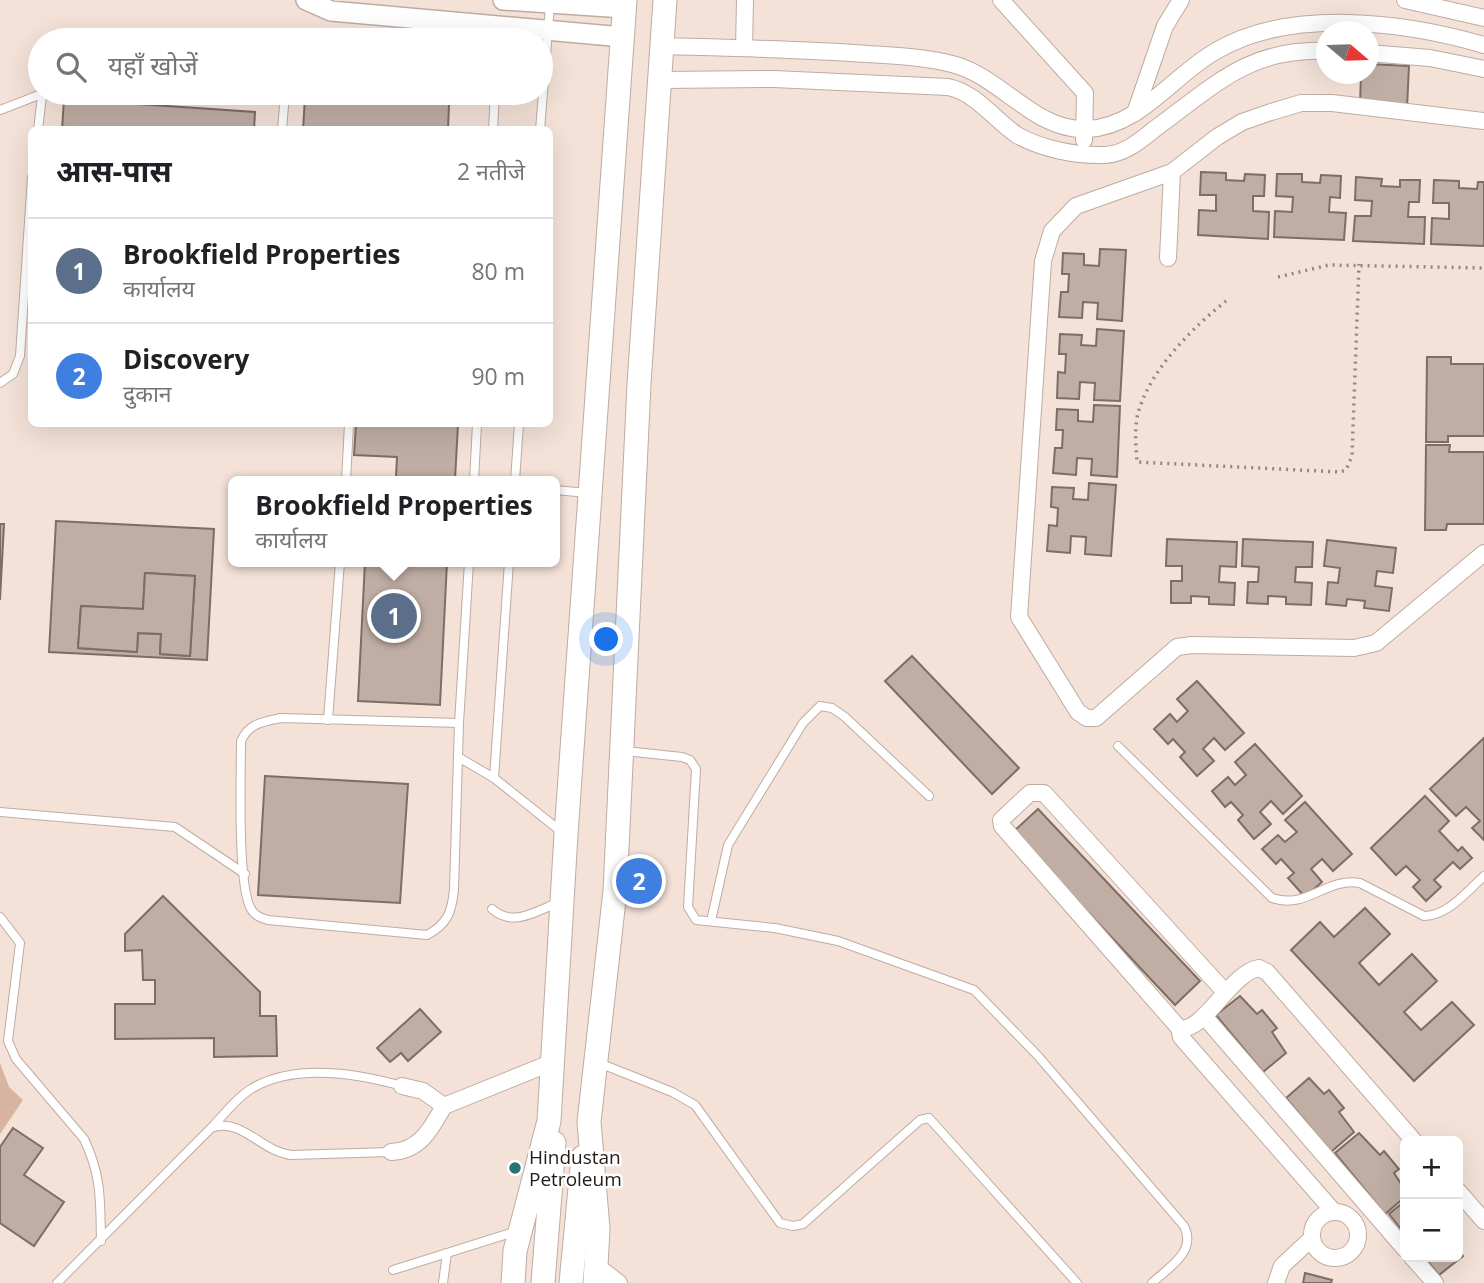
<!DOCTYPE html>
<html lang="hi">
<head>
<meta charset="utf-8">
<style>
	:root { --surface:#fff; --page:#f6f6f6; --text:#202124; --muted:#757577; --line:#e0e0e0; --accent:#297374 }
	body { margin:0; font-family:"Open Sans","Noto Sans Devanagari",sans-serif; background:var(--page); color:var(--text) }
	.controls { position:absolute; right:21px; bottom:21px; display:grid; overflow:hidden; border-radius:10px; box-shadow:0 7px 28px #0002 }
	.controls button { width:63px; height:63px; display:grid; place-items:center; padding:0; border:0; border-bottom:2px solid var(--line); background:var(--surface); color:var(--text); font:35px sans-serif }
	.compass { position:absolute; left:1316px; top:21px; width:63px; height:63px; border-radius:50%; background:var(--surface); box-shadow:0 7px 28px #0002; rotate:109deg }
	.you { position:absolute; left:607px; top:640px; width:24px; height:24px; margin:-18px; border:5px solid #fff; border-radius:50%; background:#1a73e8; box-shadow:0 0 0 10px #1a73e833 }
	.badge { display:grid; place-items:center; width:46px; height:46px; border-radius:50%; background:var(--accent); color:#fff; font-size:23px; font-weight:700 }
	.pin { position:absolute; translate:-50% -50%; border:4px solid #fff; box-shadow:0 2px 7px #0006 }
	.popup { position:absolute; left:228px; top:476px; width:332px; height:91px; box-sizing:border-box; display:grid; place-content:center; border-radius:10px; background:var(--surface); filter:drop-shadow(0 2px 5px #0005); font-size:23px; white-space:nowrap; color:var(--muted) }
	.popup b { font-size:26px; color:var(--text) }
	.popup::after { content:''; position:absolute; left:50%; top:100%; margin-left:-14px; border:14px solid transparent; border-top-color:var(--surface) }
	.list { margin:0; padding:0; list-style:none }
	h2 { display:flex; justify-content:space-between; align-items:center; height:91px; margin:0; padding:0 28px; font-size:30px }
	h2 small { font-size:23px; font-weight:400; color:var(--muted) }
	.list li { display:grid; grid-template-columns:46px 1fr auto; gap:21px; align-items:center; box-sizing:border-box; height:105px; padding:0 28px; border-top:2px solid var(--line) }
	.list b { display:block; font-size:26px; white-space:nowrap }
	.list p { margin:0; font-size:23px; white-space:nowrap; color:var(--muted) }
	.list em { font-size:23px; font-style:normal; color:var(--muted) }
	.icon { flex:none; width:38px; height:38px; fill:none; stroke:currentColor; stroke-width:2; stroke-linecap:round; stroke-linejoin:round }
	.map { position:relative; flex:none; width:1484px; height:1283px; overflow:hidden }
	.search { position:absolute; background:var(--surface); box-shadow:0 7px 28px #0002; left:28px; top:28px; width:525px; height:77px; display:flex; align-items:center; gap:18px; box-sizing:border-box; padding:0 24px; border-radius:38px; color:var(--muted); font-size:26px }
	.panel { position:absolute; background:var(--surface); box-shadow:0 7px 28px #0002; left:28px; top:126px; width:525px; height:301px; border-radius:10px }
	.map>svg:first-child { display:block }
</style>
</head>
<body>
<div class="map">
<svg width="1484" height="1283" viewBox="0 0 1484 1283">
	<rect width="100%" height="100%" fill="#f4e2d8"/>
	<polygon fill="#d6b4a0" points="0,1063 9,1087 23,1100 0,1134"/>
	<g fill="#c0aea4" stroke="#7d6d64" stroke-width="2" fill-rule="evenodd">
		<polygon points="1368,64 1409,66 1407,108 1360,105 1361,74 1368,74"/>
		<polygon points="305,97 449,104 448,130 303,130"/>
		<polygon points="64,99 255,112 254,130 62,130"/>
		<polygon points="1201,172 1226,173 1226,180 1244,181 1245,174 1265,175 1264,196 1253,196 1253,211 1269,212 1268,239 1198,235 1199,210 1216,211 1216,195 1200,195"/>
		<polygon points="1277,174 1302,174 1302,182 1320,183 1321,175 1341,176 1340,198 1330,197 1329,212 1346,213 1344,240 1274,237 1275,211 1292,212 1293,197 1276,196"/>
		<polygon points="1356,177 1382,179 1381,186 1400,187 1400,180 1420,180 1419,202 1409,202 1408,217 1425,217 1424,244 1353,241 1355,216 1371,216 1372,201 1355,200"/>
		<polygon points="1434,180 1459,181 1459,188 1477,189 1478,182 1484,182 1484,246 1431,244 1432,218 1449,219 1449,203 1433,203"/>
		<polygon points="1100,249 1126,250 1122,321 1097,319 1098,303 1083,302 1082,318 1059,317 1061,292 1068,292 1069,274 1062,274 1063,253 1084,254 1084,265 1099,266"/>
		<polygon points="1097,329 1124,331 1120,401 1094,400 1095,383 1080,382 1079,399 1057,398 1058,372 1065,373 1066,354 1059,354 1060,334 1082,335 1081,345 1096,346"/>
		<polygon points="1427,357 1451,357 1451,364 1484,364 1484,436 1448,436 1448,442 1426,442"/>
		<polygon points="1094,405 1120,406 1117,477 1091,475 1092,459 1077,458 1076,475 1053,473 1055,448 1062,448 1063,430 1056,430 1057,409 1078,410 1078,421 1093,422"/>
		<polygon points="356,424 458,424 455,480 396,477 397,457 354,455"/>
		<polygon points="1426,445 1450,445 1449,452 1484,452 1484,524 1447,524 1446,530 1425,530"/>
		<polygon points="1089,483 1116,485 1111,556 1085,554 1086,537 1071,536 1070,553 1047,551 1049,525 1057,526 1058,508 1051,507 1052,487 1074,488 1073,499 1088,500"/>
		<path d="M 56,521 L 214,529 L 207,660 L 49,652 ZM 145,573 L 195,576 L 190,656 L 160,654 L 161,634 L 138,633 L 137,652 L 78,648 L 81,606 L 143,609 Z"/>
		<polygon points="0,524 4,524 0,600"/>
		<polygon points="1167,539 1237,542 1236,567 1220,566 1219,582 1235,583 1234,605 1209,604 1209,597 1191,596 1191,603 1171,603 1171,581 1182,581 1182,566 1166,566"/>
		<polygon points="1243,539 1313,542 1312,567 1296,567 1295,582 1312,583 1311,605 1286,604 1286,597 1268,596 1268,604 1247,603 1248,582 1258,582 1259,567 1242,566"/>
		<polygon points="1327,540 1396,548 1393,573 1377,571 1375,586 1392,588 1389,611 1364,608 1365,601 1347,599 1346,606 1326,604 1328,582 1338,583 1340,568 1324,566"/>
		<polygon points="365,562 447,562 440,705 358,701"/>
		<polygon points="145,573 195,576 190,656 160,654 161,634 138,633 137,652 78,648 81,606 143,609"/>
		<polygon points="912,656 1019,768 992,794 885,681"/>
		<polygon points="1197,681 1244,733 1225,750 1214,738 1203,749 1214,761 1197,776 1180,757 1185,752 1173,739 1168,744 1154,729 1170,714 1177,722 1188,711 1177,699"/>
		<polygon points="1484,738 1484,840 1472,828 1480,821 1466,807 1456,816 1430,789"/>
		<polygon points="1255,744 1302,796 1283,814 1271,801 1260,812 1271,824 1254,839 1238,820 1243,815 1231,802 1225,807 1212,791 1228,777 1235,785 1246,775 1235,762"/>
		<polygon points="265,776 408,784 400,903 258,895"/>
		<polygon points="1425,796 1449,821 1439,831 1458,851 1462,847 1472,858 1460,869 1453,862 1434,880 1441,887 1426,901 1413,887 1420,880 1406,866 1396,875 1371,848"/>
		<polygon points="1305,802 1352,854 1333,871 1322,859 1311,869 1322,882 1305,897 1288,878 1294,873 1281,859 1276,864 1262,849 1278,835 1285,842 1297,832 1285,820"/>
		<polygon points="1038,809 1200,981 1175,1005 1013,832"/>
		<polygon points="163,896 260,992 260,1016 276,1016 277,1056 214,1057 214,1038 115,1039 115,1004 155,1004 155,980 143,980 142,950 125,951 125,934"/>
		<polygon points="1365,908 1390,934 1359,963 1379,985 1412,954 1437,981 1404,1012 1421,1030 1452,1002 1474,1025 1414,1081 1291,950 1320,922 1334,937"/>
		<polygon points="1240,996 1257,1014 1262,1010 1277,1028 1272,1032 1286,1053 1263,1072 1216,1015"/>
		<polygon points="420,1009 441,1032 408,1061 401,1053 390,1062 377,1048"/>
		<polygon points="1309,1078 1324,1094 1329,1090 1344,1108 1339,1112 1354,1132 1331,1152 1286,1098"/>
		<polygon points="13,1128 43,1148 24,1175 64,1202 34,1246 0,1223 0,1147"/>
		<polygon points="1359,1133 1380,1155 1384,1151 1399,1169 1394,1173 1405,1190 1405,1197 1385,1214 1335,1153"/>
		<polygon points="1405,1201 1405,1234 1389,1214"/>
		<polygon points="1458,1250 1463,1256 1439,1275 1424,1257 1458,1257"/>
		<polygon points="1305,1273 1332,1280 1331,1283 1303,1283"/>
	</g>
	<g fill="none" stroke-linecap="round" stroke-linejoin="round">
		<g stroke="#beaca2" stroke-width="10">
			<g id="service">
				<polyline points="0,110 44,93"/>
				<polyline points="38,130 42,96"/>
				<polyline points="282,130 285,93"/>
				<polyline points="493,130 495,93"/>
				<polyline points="540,130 550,5"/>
				<polyline points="0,383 13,374 20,356 32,177"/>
				<polyline points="346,481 349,424"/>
				<polyline points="474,481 477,424"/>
				<polyline points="515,481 519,424"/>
				<polyline points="555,490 587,493"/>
				<polyline points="328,720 340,562"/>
				<path d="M 459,723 L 281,718 C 263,722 249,723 241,741 C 241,773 237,885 251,909 C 255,916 261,918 268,920 L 427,935 C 448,924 452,911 454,889 L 459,723 L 469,562"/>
				<path d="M 1118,746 L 1272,898 C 1307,910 1326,877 1360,883 L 1424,916 C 1448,916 1467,891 1484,876"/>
				<path d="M 625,751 L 682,757 L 690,760 L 696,769 L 688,907 L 696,920 L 775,928 L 838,941 L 974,990 L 1038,1056 L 1184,1226 C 1197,1252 1169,1267 1152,1283"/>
				<polyline points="458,757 494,778 563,833"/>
				<polyline points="494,778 509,562"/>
				<polyline points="0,812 175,827 245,874"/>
				<path d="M 492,909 C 514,928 535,911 560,902"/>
				<path d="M 0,917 L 20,943 L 8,1041 L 16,1059 L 84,1139 C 102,1177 100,1200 101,1241"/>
				<polyline points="711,921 728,845 803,723 820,706 832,708 845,717 929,796"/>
				<polyline points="599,1063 672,1092 695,1105 780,1223 793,1226 803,1224 920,1120 929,1118 1077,1283"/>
				<path d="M 212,1127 C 224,1115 236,1098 251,1089 C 294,1063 355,1073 402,1086"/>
				<polyline points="393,1270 517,1231"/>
				<path d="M 57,1283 L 211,1128 C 242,1117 260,1151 291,1155 L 391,1152"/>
				<polyline points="443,1283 447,1253"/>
			</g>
		</g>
		<g stroke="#beaca2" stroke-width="18">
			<g id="minor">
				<polyline points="1001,0 1085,93 1084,140"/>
				<polyline points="1405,0 1484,18"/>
				<path d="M 662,46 C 731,48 799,49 868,54 C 896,56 925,57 952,64 C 1001,76 1035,132 1087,129 C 1140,127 1173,75 1216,51 C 1290,7 1405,22 1484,45"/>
				<polyline points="744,48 745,0"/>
				<polyline points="1368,53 1430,58 1484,69"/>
				<path d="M 661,80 L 774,79 L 948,87 C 977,93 993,119 1017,135 C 1041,149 1077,156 1105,155 C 1125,154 1141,140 1156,128 C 1215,85 1249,48 1326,51"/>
				<polyline points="1135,113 1165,26 1181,0"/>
				<polyline points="1484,121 1332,103 1301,103 1271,112 1242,122 1217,137 1172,172 1076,206 1052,231 1043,261 1019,617 1078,712 1087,718 1096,718 1177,647 1192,645 1354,648 1376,643 1484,553"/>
				<polyline points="1168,258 1172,172"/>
				<path d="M 1225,992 L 1044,793 L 1030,793 L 1001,820 L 1002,826 L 1179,1028 C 1203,1034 1230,973 1259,968 L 1267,972 L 1414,1141"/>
				<polyline points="1204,1016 1405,1249"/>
				<polyline points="1179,1028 1181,1037 1334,1212"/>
				<polyline points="402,1086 423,1091 444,1106 553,1062"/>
				<path d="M 391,1152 C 420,1151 431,1129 444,1106"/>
				<polyline points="1458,1191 1484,1221"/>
				<circle cx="1335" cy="1235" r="23"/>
				<polyline points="1412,1257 1435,1283"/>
				<polyline points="596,1265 619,1283"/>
				<polyline points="1276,1283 1282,1266 1312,1238"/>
			</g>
		</g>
		<g stroke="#beaca2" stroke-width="22">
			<g id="tertiary">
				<polyline points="306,0 331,11 623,37"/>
				<polyline points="503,0 624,8"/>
			</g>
		</g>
		<g stroke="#beaca2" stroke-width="25">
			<g id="secondary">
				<polyline points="513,1283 515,1251 549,1121 566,834 625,0"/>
				<polyline points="543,1283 554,1143"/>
				<polyline points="571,1283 583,1157"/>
				<polyline points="595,1283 598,1229 589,1122 615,891 639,384 665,0"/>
			</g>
		</g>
		<g stroke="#93867f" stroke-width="3.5" stroke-dasharray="2 5" stroke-linecap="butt">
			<polyline points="1278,277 1329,265 1484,268"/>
			<path d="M 1226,301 C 1192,328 1150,370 1138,413 C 1134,429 1136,446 1137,462 L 1340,472 L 1346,470 L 1352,456 L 1359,264"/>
		</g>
		<use href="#service" stroke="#fff" stroke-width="8"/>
		<use href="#minor" stroke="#fff" stroke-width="16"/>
		<use href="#tertiary" stroke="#fff" stroke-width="19"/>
		<use href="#secondary" stroke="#fff" stroke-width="23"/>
	</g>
	<circle fill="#297374" stroke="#fff" stroke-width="2.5" cx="515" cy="1168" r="7"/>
	<g text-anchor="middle" stroke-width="5" stroke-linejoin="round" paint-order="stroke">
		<g font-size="19" fill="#221c18" stroke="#fff" text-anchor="start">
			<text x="529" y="1164">Hindustan<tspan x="529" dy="22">Petroleum</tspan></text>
		</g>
	</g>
</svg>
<div class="controls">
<button>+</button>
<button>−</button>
</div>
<svg class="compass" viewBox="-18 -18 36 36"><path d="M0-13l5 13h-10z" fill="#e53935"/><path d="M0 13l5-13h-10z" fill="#757577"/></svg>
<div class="you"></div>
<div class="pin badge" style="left:394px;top:616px;background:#5c6f8a">1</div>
<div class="popup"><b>Brookfield Properties</b>कार्यालय</div>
<div class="pin badge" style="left:639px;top:881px;background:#3f7fe0">2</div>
<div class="search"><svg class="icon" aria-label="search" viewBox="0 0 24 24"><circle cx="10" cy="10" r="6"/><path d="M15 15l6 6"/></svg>यहाँ खोजें</div>
<section class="panel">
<h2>आस-पास<small>2 नतीजे</small></h2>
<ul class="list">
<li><span class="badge" style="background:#5c6f8a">1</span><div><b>Brookfield Properties</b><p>कार्यालय</p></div><em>80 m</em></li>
<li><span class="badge" style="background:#3f7fe0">2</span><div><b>Discovery</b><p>दुकान</p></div><em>90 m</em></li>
</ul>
</section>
</div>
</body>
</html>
